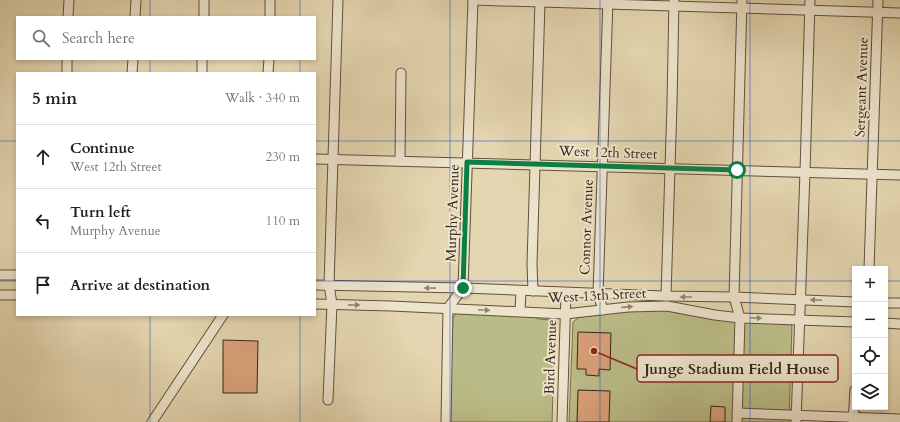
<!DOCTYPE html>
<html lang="en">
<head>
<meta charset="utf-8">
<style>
	:root { --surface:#fff; --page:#f2f2f2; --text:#202124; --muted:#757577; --line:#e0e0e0 }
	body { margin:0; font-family:Cardo,serif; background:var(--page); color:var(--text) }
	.controls { position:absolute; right:12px; bottom:12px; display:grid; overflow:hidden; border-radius:0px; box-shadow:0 2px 6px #0003 }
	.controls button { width:36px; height:36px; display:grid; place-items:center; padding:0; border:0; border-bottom:1px solid var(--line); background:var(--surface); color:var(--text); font:20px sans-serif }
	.stop { position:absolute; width:12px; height:12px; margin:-9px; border:3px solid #0b8043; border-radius:50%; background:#fff }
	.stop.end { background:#0b8043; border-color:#fff; box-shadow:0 1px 4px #0008 }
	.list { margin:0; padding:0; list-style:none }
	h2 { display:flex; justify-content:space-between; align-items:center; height:52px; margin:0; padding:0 16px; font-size:17px }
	h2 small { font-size:13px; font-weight:400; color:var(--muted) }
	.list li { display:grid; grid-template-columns:26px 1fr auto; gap:12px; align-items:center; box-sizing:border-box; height:64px; padding:0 16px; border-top:1px solid var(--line) }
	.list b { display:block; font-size:15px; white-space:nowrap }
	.list p { margin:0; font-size:13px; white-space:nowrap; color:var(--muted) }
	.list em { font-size:13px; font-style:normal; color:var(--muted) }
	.icon { flex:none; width:22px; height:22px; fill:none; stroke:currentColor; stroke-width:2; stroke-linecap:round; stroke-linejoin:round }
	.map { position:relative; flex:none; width:900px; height:422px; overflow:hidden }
	.search { position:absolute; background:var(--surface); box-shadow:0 2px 6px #0003; left:16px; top:16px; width:300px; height:44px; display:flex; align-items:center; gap:10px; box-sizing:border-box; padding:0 14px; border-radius:0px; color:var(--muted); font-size:15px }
	.panel { position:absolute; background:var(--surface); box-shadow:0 2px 6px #0003; left:16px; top:72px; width:300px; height:244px; border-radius:0px }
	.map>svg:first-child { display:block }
</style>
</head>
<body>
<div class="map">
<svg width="900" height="422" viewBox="0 0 900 422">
	<rect width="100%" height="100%" fill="#e4d6b0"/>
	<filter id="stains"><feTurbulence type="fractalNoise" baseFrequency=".005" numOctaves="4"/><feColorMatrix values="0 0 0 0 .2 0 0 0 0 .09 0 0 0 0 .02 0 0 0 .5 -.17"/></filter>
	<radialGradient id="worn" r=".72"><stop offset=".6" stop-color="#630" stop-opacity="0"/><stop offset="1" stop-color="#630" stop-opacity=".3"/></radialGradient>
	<g fill="#babc87" stroke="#787050">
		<polygon points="652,307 790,324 792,326 789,422 569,422 573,322 579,317"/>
		<polygon points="457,313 531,315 539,319 550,320 554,325 555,330 552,422 449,422 453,318 454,316"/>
	</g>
	<g fill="#dba179" stroke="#352419">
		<polygon points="578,332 611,333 610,370 599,369 599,376 586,375 586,369 577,369"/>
		<polygon points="223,340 258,341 257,393 223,393"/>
		<polygon points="578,390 610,391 609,422 577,422"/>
		<polygon points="711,406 725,407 725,422 710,422"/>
	</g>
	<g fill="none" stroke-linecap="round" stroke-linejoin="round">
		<g stroke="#61503f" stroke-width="11">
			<g id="minor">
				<polyline points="473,0 900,13"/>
				<polyline points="68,17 69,0"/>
				<polyline points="135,17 136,0"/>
				<polyline points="204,17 204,0"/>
				<polyline points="270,17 270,0"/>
				<polyline points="67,73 67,59"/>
				<polyline points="132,73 133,59"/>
				<polyline points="202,73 202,59"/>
				<polyline points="268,73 269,59"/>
				<polyline points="315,159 900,175"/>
				<polyline points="400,161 401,73"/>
				<polyline points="869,269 878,0"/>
				<polyline points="0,275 17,275"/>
				<polyline points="315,285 463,288 664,296 734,297 855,302"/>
				<polyline points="533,291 532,264 540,2"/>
				<polyline points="0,295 17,295"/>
				<polyline points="666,296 672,104 674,0"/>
				<polyline points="885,303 900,303"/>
				<polyline points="315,304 391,306 565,314 628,307 667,306 715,315 740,318 855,322"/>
				<polyline points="603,310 598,294 608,0"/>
				<polyline points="520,311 521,291"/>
				<polyline points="885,323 900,324"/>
				<polyline points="328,400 332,304 329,285 338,0"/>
				<polyline points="737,413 900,419"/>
				<polyline points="152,422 223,315"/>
				<polyline points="446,422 448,308 463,288 473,0"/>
				<polyline points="562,422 566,293"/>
				<polyline points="737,422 740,318 734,297 742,0"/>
				<polyline points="796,422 805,172 810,0"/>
				<polyline points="853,422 855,390"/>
			</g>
		</g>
		<use href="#minor" stroke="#ede4cc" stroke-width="9"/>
	</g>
	<defs><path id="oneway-solid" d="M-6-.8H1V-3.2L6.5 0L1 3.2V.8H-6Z"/></defs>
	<g fill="#918472">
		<use href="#oneway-solid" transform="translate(430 288) rotate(-179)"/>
		<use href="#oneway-solid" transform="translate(686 297) rotate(-180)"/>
		<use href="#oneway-solid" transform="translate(816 300) rotate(-178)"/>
		<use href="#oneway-solid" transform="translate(354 305) rotate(1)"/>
		<use href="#oneway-solid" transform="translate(627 307) rotate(-5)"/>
		<use href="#oneway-solid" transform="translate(484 310) rotate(2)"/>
		<use href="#oneway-solid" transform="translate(756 318) rotate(2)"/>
	</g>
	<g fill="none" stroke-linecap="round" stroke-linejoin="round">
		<polyline stroke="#0b8043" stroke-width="5" points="463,288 467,162 737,170"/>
	</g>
	<path fill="none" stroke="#1d4ed8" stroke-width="1" stroke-opacity="0.55" d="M 150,0 L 150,17M 300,0 L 300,17M 450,0 L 450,422M 600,0 L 600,422M 750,0 L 750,422M 150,59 L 150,73M 300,59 L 300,73M 0,141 L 17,141M 315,141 L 900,141M 0,281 L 17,281M 315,281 L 855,281M 885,281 L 900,281M 150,315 L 150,422M 300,315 L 300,422"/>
	<g text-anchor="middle" stroke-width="4" stroke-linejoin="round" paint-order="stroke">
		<g font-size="14" fill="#352419" stroke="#ede4cc">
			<text transform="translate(861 87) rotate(-88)" y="5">Sergeant Avenue</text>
			<text transform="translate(608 152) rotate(2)" y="5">West 12th Street</text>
			<text transform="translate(452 213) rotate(-88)" y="5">Murphy Avenue</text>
			<text transform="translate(586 227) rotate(-88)" y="5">Connor Avenue</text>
			<text transform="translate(597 295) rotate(-3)" y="5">West 13th Street</text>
			<text transform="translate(550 357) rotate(-88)" y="5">Bird Avenue</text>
		</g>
	</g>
	<path fill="none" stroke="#8f2418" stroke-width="1.5" d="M594 351L637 369"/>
	<circle fill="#8f2418" stroke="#ede4cc" stroke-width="1.5" cx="594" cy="351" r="4"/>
	<rect fill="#ede4cc" stroke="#8f2418" stroke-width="1.5" x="637" y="355" width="201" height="27" rx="4"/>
	<g font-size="15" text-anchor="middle" font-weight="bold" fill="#352419">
		<text x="737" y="374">Junge Stadium Field House</text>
	</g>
	<rect width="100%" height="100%" filter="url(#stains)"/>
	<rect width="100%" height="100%" fill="url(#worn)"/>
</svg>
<div class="controls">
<button>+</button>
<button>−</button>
<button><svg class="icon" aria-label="locate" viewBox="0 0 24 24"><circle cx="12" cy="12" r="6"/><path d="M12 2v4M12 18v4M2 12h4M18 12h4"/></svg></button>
<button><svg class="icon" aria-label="layers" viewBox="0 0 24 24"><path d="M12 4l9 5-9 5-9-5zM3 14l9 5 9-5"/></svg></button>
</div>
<div class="stop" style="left:737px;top:170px"></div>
<div class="stop end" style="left:463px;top:288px"></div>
<div class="search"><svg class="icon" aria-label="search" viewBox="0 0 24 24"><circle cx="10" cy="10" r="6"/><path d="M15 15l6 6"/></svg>Search here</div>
<section class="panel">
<h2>5 min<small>Walk · 340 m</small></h2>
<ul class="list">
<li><svg class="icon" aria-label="ahead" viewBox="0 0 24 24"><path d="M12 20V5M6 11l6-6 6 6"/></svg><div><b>Continue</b><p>West 12th Street</p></div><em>230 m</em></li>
<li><svg class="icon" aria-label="left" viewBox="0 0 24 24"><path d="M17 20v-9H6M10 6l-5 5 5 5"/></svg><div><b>Turn left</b><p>Murphy Avenue</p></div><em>110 m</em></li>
<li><svg class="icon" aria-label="arrive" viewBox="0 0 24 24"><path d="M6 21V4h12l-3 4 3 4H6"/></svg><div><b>Arrive at destination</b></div></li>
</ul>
</section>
</div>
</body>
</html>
